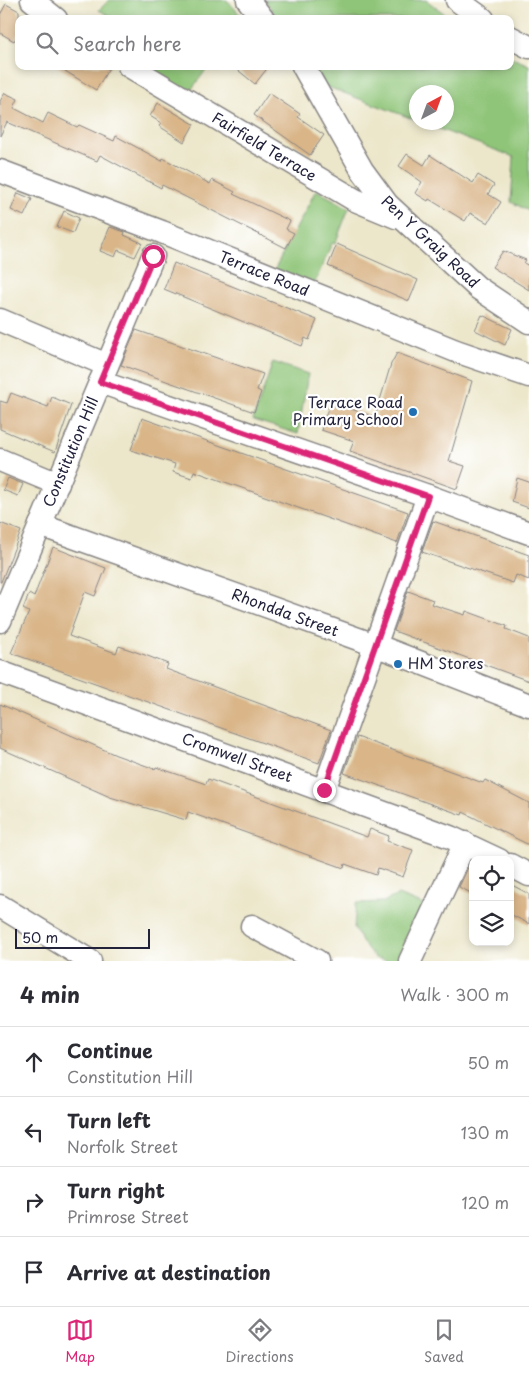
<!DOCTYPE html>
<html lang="en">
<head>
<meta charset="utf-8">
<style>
	:root { --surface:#fff; --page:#f7f7f7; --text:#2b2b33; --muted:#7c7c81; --line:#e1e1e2; --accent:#db2777 }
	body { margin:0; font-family:"Playpen Sans",sans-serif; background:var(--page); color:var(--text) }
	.controls { position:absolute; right:15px; bottom:15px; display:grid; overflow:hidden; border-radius:10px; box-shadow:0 2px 8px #0003 }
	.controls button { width:45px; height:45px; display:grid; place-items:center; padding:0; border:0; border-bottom:1px solid var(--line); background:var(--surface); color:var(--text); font:25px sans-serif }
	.compass { position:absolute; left:409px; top:85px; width:45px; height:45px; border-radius:50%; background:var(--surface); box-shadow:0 2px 8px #0003; rotate:41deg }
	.scale { position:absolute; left:15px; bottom:12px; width:135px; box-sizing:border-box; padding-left:5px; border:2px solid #22223b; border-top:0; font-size:14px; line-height:18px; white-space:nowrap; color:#22223b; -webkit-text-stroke:4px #fff; paint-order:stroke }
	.stop { position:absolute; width:15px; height:15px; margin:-11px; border:4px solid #db2777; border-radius:50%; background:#fff }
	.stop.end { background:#db2777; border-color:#fff; box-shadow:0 1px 5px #0008 }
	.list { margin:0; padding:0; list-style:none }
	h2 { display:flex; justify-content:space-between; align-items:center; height:65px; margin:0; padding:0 20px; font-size:21px }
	h2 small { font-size:16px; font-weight:400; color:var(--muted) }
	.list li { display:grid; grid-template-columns:32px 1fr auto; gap:15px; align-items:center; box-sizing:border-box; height:70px; padding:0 20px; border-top:1px solid var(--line) }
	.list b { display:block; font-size:19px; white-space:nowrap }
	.list p { margin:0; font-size:16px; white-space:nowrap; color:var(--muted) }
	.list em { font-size:16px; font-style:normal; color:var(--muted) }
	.icon { flex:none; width:28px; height:28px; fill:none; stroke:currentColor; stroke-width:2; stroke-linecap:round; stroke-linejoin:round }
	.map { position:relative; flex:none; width:529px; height:961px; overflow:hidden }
	.search { position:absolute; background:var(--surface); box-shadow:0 2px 8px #0003; left:15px; right:15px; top:15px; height:55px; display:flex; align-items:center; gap:12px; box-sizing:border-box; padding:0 18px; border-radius:10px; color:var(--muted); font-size:19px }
	.sheet { height:345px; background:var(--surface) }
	nav { display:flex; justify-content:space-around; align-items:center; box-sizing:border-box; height:70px; border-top:1px solid var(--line); background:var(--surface); font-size:14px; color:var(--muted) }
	nav a { display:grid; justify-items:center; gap:2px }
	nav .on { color:var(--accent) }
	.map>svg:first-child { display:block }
</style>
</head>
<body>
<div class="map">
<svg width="529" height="961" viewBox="0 0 529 961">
	<rect width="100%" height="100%" fill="#fff"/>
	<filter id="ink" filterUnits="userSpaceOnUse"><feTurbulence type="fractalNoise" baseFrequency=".02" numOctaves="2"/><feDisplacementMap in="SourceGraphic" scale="10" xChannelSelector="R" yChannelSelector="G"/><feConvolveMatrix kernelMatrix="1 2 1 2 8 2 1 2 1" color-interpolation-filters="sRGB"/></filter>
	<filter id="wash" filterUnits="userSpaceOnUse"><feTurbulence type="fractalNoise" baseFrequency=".0096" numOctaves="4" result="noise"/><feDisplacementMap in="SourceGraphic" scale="20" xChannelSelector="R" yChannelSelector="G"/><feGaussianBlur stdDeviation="1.12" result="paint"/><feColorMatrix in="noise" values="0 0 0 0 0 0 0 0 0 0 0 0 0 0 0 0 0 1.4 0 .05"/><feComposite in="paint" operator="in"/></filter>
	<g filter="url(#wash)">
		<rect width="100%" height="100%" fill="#ece7cb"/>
		<g fill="#8fc578" stroke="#58745a">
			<polygon points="109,0 227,0 244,19 115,19 99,10"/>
			<polygon points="265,0 426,0 452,19 278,19"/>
			<polygon points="510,57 529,65 529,211 511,202 514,157 423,123 446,122 446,92 416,92 416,120 325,86 312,66 510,66"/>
			<polygon points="141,66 209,66 188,94"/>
			<polygon points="316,190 349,208 335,244 332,243 314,285 275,269"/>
			<polygon points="273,362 308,374 298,434 253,420"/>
			<polygon points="398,895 427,906 402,959 388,961 375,958 362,942 354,928 356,903 383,902"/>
		</g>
		<g id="blocks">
			<g fill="#d9b588">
				<polygon points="6,4 19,11 19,33 14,41 0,33 0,15"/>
				<polygon points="57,66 110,66 96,90"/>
				<polygon points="233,66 269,66 255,84"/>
				<polygon points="5,93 18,99 14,108 43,123 48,113 77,127 79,125 114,141 116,136 162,161 163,158 210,184 212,180 235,192 233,194 290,221 286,229 294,233 286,248 162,185 161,188 100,155 97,161 7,122 0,136 0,101"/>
				<polygon points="269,93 300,114 298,117 324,135 310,155 254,115"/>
				<polygon points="158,103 194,124 184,142 159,126 161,123 150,116"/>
				<polygon points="407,154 424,165 430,155 473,183 478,175 494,185 488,194 501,202 488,223 470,213 465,221 429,199 428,201 415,193 422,182 399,166"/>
				<polygon points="18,193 32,199 24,216 11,210"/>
				<polygon points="64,211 79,218 73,233 57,227"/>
				<polygon points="110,227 125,232 124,235 142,243 135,257 118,250 115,257 100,251"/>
				<polygon points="337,244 418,280 409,301 328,266"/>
				<polygon points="503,251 526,260 524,263 529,266 529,290 492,267"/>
				<polygon points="174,263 317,320 309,340 305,338 302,346 164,289"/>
				<polygon points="482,315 512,329 505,345 475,330"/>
				<polygon points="136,330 263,374 257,390 261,392 254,412 121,365"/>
				<polygon points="397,353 472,381 449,461 465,466 457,489 350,451 354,441 321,430 330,402 375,417 391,364"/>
				<polygon points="11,393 48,407 52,397 71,405 55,452 0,429 0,401 7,403"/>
				<polygon points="142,418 408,512 397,543 194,471 192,478 173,472 175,464 131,450"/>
				<polygon points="8,478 23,484 18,496 3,490"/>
				<polygon points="517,478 529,482 529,508 512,502"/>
				<polygon points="433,521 529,555 529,580 516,575 513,583 422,552"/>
				<polygon points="0,523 21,531 1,582 0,582"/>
				<polygon points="53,547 106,568 95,596 85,592 69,636 116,653 119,646 145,655 168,664 166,669 331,730 319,763 11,653 29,612 23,609 29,594 34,597"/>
				<polygon points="408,591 433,600 431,604 465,615 466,611 507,626 506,629 529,638 529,681 394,631"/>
				<polygon points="0,704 116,755 155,769 156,767 206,784 208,779 367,837 370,829 389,836 387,841 413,850 403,877 378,868 376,875 345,864 344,868 188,812 186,820 110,797 0,748"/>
				<polygon points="357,737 483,783 485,780 529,803 529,845 463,812 462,815 344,773"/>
				<polygon points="471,861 473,862 473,894 459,887"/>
				<polygon points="510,884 529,894 529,924 510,914"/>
			</g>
		</g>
	</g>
	<g filter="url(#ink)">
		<use href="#blocks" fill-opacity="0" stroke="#878483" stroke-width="1"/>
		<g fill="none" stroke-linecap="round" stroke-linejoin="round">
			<g stroke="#878483" stroke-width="25">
				<g id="minor">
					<polyline points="32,0 56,19"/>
					<polyline points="248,0 263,19"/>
					<polyline points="457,0 483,19"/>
					<polyline points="510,37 529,47"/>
					<polyline points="129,66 355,200 396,217"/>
					<polyline points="303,66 362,170 387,204 478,288 529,322"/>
					<polyline points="0,171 162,232 456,351 529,376"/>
					<polyline points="0,320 107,365"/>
					<polyline points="100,382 428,496 529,533"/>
					<polyline points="0,460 58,484"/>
					<polyline points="40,525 375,645 529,705"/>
					<polyline points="0,621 153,256"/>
					<polyline points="0,672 450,837 499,860"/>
					<polyline points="324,790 428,496"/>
					<polyline points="510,865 529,875"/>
					<polyline points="0,906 90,961"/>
					<polyline points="252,926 317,961"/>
					<polyline points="410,961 465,843"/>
				</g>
			</g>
			<use href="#minor" stroke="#fff" stroke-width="22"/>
		</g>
	</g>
	<g fill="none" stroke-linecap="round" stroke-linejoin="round" filter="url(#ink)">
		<polyline stroke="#db2777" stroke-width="6" points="153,256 100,382 428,496 324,790"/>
	</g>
	<g fill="#1f6fb2" stroke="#fff" stroke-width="2">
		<circle cx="413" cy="412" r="5"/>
		<circle cx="398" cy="664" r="5"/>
	</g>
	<g text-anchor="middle" stroke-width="4.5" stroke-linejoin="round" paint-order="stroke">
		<g font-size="15" fill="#22223b" stroke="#fff">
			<text transform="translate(264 147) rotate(31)" y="5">Fairfield Terrace</text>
			<text transform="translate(430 242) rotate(43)" y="5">Pen Y Graig Road</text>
			<text transform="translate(264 274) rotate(22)" y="5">Terrace Road</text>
			<text transform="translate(71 452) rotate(-67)" y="5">Constitution Hill</text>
			<text transform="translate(285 613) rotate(20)" y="5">Rhondda Street</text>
			<text transform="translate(237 758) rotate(20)" y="5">Cromwell Street</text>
		</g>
		<g font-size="15" fill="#22223b" stroke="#fff" text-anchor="end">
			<text x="403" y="408">Terrace Road<tspan x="403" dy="17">Primary School</tspan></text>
			<text x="408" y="669" text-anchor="start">HM Stores</text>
		</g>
	</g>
</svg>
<div class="controls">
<button><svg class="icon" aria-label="locate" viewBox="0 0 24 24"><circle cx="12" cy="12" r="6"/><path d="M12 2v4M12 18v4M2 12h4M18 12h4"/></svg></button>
<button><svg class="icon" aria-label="layers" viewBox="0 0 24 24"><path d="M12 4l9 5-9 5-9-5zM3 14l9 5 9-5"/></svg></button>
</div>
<svg class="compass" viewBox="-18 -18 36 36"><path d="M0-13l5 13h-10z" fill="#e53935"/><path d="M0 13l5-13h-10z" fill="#7c7c81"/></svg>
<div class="scale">50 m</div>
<div class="stop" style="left:153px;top:256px"></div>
<div class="stop end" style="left:324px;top:790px"></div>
<div class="search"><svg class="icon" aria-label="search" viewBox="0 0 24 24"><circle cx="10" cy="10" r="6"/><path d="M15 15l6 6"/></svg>Search here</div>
</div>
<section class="sheet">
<h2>4 min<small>Walk · 300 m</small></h2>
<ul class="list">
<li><svg class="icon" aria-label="ahead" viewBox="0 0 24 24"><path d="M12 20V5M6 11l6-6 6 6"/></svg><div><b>Continue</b><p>Constitution Hill</p></div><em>50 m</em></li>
<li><svg class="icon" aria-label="left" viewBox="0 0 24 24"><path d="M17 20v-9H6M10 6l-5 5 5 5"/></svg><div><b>Turn left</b><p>Norfolk Street</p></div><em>130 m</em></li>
<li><svg class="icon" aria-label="right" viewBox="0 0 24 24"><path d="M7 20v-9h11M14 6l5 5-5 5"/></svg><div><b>Turn right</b><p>Primrose Street</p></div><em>120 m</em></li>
<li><svg class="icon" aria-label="arrive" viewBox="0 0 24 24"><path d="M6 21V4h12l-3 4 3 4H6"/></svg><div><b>Arrive at destination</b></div></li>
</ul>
</section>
<nav>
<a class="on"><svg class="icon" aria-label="map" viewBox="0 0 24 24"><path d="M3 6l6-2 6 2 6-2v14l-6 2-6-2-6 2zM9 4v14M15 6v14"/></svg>Map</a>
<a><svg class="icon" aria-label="directions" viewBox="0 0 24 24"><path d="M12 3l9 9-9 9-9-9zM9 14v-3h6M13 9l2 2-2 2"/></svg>Directions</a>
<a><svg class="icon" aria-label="saved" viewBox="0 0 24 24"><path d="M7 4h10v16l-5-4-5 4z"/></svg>Saved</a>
</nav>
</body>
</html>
